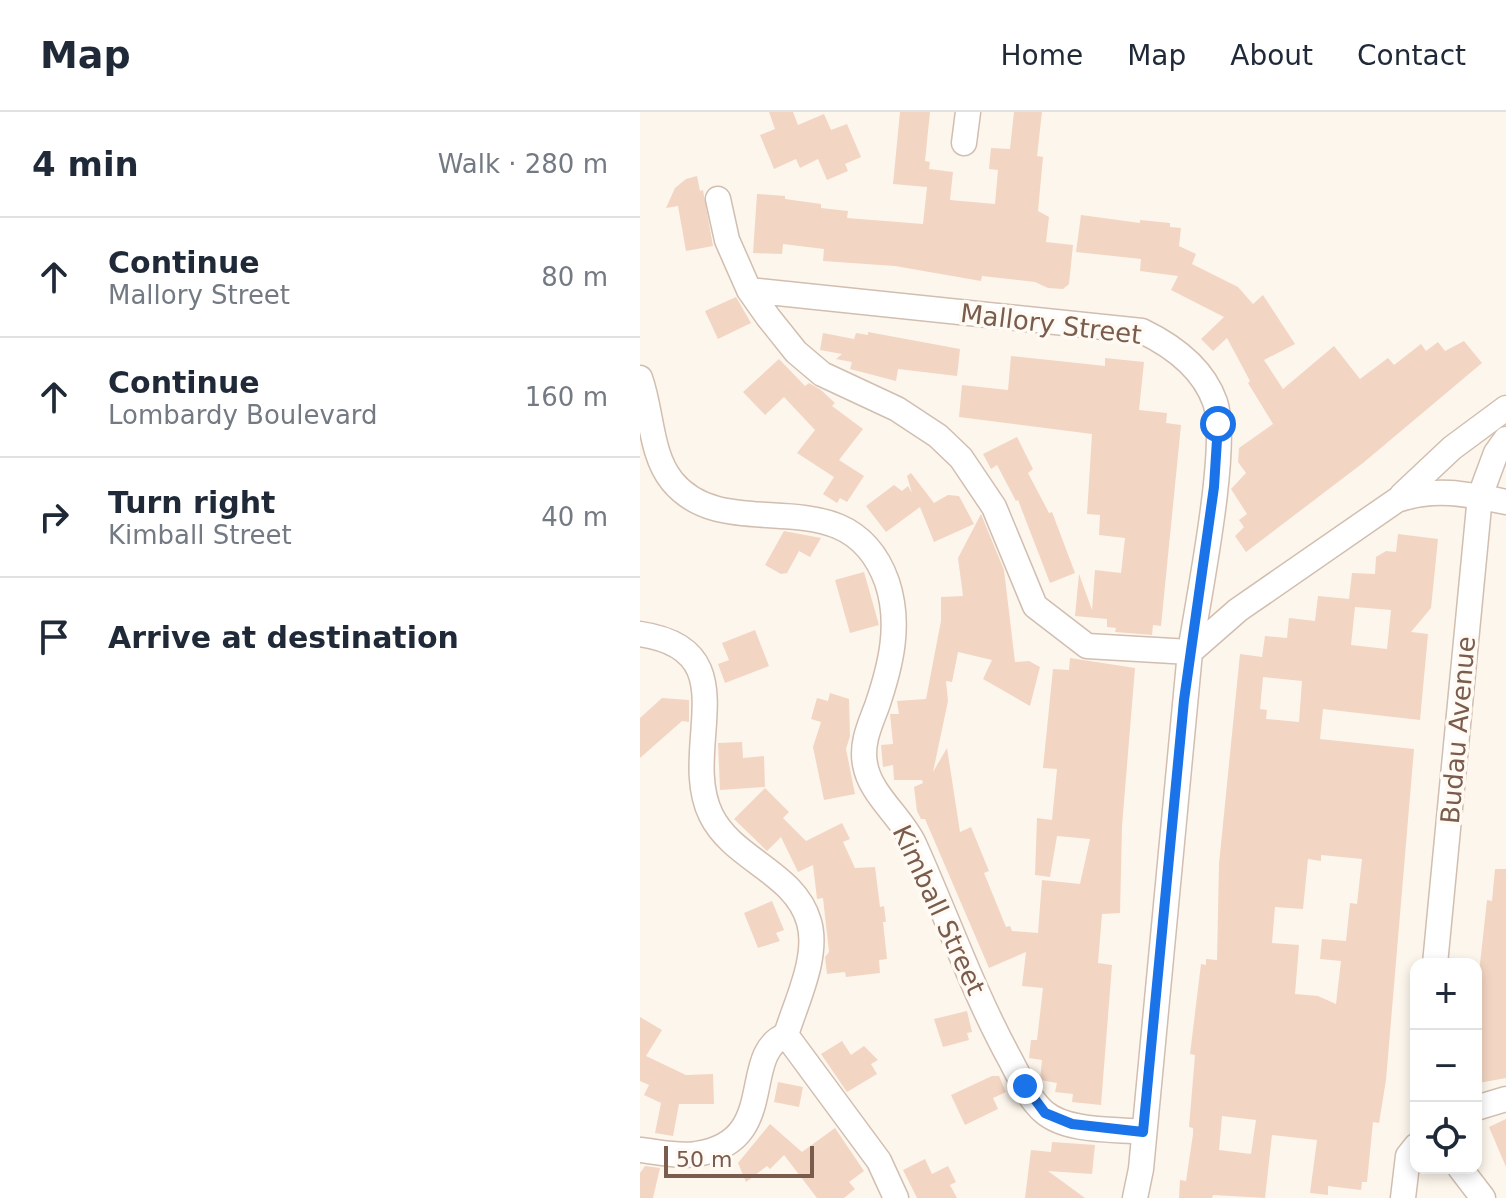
<!DOCTYPE html>
<html lang="en">
<head>
<meta charset="utf-8">
<style>
	:root { --surface:#fff; --page:#f2f2f3; --text:#1f2937; --muted:#747a83; --line:#e0e1e3 }
	body { margin:0; font-family:"DejaVu Sans",sans-serif; background:var(--page); color:var(--text) }
	.controls { position:absolute; right:24px; bottom:24px; display:grid; overflow:hidden; border-radius:16px; box-shadow:0 4px 12px #0003 }
	.controls button { width:72px; height:72px; display:grid; place-items:center; padding:0; border:0; border-bottom:2px solid var(--line); background:var(--surface); color:var(--text); font:40px sans-serif }
	.scale { position:absolute; left:24px; bottom:20px; width:150px; box-sizing:border-box; padding-left:8px; border:4px solid #7a5c4d; border-top:0; font-size:22px; line-height:28px; white-space:nowrap; color:#7a5c4d; -webkit-text-stroke:6px #fffaf3; paint-order:stroke }
	.stop { position:absolute; width:24px; height:24px; margin:-18px; border:6px solid #1a73e8; border-radius:50%; background:#fff }
	.stop.end { background:#1a73e8; border-color:#fff; box-shadow:0 2px 8px #0008 }
	.list { margin:0; padding:0; list-style:none }
	h2 { display:flex; justify-content:space-between; align-items:center; height:104px; margin:0; padding:0 32px; font-size:34px }
	h2 small { font-size:26px; font-weight:400; color:var(--muted) }
	.list li { display:grid; grid-template-columns:52px 1fr auto; gap:24px; align-items:center; box-sizing:border-box; height:120px; padding:0 32px; border-top:2px solid var(--line) }
	.list b { display:block; font-size:30px; white-space:nowrap }
	.list p { margin:0; font-size:26px; white-space:nowrap; color:var(--muted) }
	.list em { font-size:26px; font-style:normal; color:var(--muted) }
	.icon { flex:none; width:44px; height:44px; fill:none; stroke:currentColor; stroke-width:2; stroke-linecap:round; stroke-linejoin:round }
	.map { position:relative; flex:none; width:866px; height:1086px; overflow:hidden }
	header { display:flex; align-items:center; gap:48px; box-sizing:border-box; height:112px; padding:0 40px; background:var(--surface); border-bottom:2px solid var(--line) }
	header strong { font-size:38px }
	nav { display:flex; gap:44px; margin-inline-start:auto; font-size:28px }
	main { display:flex }
	aside { flex:1; background:var(--surface) }
	.map>svg:first-child { display:block }
</style>
</head>
<body>
<header>
<strong>Map</strong>
<nav><a>Home</a><a>Map</a><a>About</a><a>Contact</a></nav>
</header>
<main>
<aside>
<h2>4 min<small>Walk · 280 m</small></h2>
<ul class="list">
<li><svg class="icon" aria-label="ahead" viewBox="0 0 24 24"><path d="M12 20V5M6 11l6-6 6 6"/></svg><div><b>Continue</b><p>Mallory Street</p></div><em>80 m</em></li>
<li><svg class="icon" aria-label="ahead" viewBox="0 0 24 24"><path d="M12 20V5M6 11l6-6 6 6"/></svg><div><b>Continue</b><p>Lombardy Boulevard</p></div><em>160 m</em></li>
<li><svg class="icon" aria-label="right" viewBox="0 0 24 24"><path d="M7 20v-9h11M14 6l5 5-5 5"/></svg><div><b>Turn right</b><p>Kimball Street</p></div><em>40 m</em></li>
<li><svg class="icon" aria-label="arrive" viewBox="0 0 24 24"><path d="M6 21V4h12l-3 4 3 4H6"/></svg><div><b>Arrive at destination</b></div></li>
</ul>
</aside>
<div class="map">
<svg width="866" height="1086" viewBox="0 0 866 1086">
	<rect width="100%" height="100%" fill="#fdf6ec"/>
	<g fill="#f3d5c3" fill-rule="evenodd">
		<polygon points="129,0 153,0 158,13 184,2 191,18 207,12 221,45 205,52 208,59 187,68 178,47 160,56 156,47 134,57 120,23 135,17"/>
		<polygon points="260,0 290,0 285,49 290,50 289,57 313,60 310,88 355,92 358,58 349,57 351,36 370,37 374,0 402,0 397,44 403,45 398,99 409,105 406,130 433,133 429,172 423,177 408,176 395,170 342,164 341,169 255,154 183,149 184,137 143,132 142,142 113,141 117,82 145,84 145,87 181,92 181,96 208,99 207,106 283,112 287,75 253,72"/>
		<polygon points="57,64 60,79 63,78 73,134 46,139 38,94 26,96 35,76 46,67"/>
		<polygon points="441,103 500,111 500,108 530,111 530,115 541,116 539,134 556,142 552,152 598,175 613,192 623,183 655,232 624,248 643,277 694,234 720,267 748,246 754,253 781,232 786,239 798,230 805,239 824,229 842,251 723,351 606,440 595,424 604,415 599,408 607,402 591,377 606,361 598,350 599,336 633,312 608,271 610,269 587,226 573,239 561,227 584,205 531,178 538,164 500,159 501,147 436,140"/>
		<polygon points="96,185 111,211 78,227 65,199"/>
		<polygon points="228,220 320,237 317,264 258,257 256,269 210,257 212,250 196,247 202,242 180,238 183,221 214,227 216,221 228,223"/>
		<polygon points="371,244 465,254 465,246 504,250 499,298 527,301 526,311 541,313 521,514 513,513 512,523 475,520 476,516 467,515 467,507 435,504 439,462 452,498 455,458 481,461 485,426 459,423 460,403 447,402 452,322 319,305 322,273 368,278"/>
		<polygon points="139,247 165,274 169,271 181,278 195,291 192,294 223,317 199,348 224,364 207,390 200,386 197,391 183,382 194,365 157,341 175,318 144,285 125,303 103,280"/>
		<polygon points="377,325 393,357 388,361 409,401 412,400 435,461 410,471 378,388 376,389 357,353 351,357 343,342"/>
		<polygon points="271,361 294,391 308,383 319,384 334,412 294,430 280,395 246,420 226,394 254,373 262,379 268,374 272,381 267,364"/>
		<polygon points="341,402 364,458 375,550 389,549 400,555 390,594 343,567 352,548 318,540 312,570 306,569 308,589 293,660 307,636 320,720 331,715 349,759 344,761 366,815 370,814 372,819 398,821 402,768 440,772 450,727 417,724 410,765 395,763 397,706 412,708 417,657 403,656 413,557 429,558 430,546 495,556 482,714 480,801 462,802 458,851 472,853 461,993 432,990 433,982 415,980 417,971 400,968 402,948 389,946 391,928 397,928 403,876 382,874 386,840 349,856 285,707 281,707 277,699 274,675 283,671 282,668 254,668 253,653 243,655 241,633 253,632 250,602 259,602 257,589 286,587 301,509 301,485 323,484 318,446"/>
		<polygon points="144,419 181,426 170,445 159,439 147,461 141,462 125,453"/>
		<path d="M 758,422 L 798,427 L 791,496 L 771,520 L 788,522 L 780,608 L 683,597 L 680,627 L 774,637 L 746,968 L 739,1011 L 733,1010 L 727,1070 L 722,1070 L 721,1078 L 688,1074 L 688,1083 L 670,1081 L 677,1028 L 632,1023 L 625,1086 L 573,1083 L 572,1086 L 539,1086 L 540,1068 L 546,1069 L 553,1022 L 553,1016 L 549,1015 L 555,943 L 550,942 L 561,852 L 566,853 L 566,847 L 577,848 L 579,752 L 600,542 L 622,545 L 625,524 L 647,526 L 649,506 L 675,509 L 678,484 L 709,487 L 712,461 L 735,462 L 736,445 L 746,439 L 756,440 ZM 715,495 L 751,498 L 747,537 L 711,533 ZM 623,565 L 662,569 L 659,610 L 626,607 L 627,598 L 620,597 ZM 681,743 L 722,747 L 717,792 L 710,791 L 706,829 L 682,827 L 680,847 L 701,849 L 696,892 L 678,884 L 655,882 L 659,833 L 632,831 L 635,795 L 663,797 L 668,747 L 681,749 ZM 582,1004 L 616,1008 L 611,1042 L 579,1038 Z"/>
		<polygon points="224,460 239,513 210,521 195,468"/>
		<polygon points="115,518 129,554 85,571 78,552 89,548 82,531"/>
		<polygon points="190,581 209,587 210,624 206,637 215,682 184,688 173,635 181,610 171,607 177,586 188,589"/>
		<polygon points="22,586 49,588 49,610 42,609 0,646 0,606"/>
		<polygon points="102,630 103,646 124,644 125,675 80,678 78,631"/>
		<polygon points="125,676 149,700 143,706 166,729 202,711 210,727 203,730 215,756 235,755 240,795 244,794 246,810 243,810 247,847 239,848 240,861 206,865 205,860 187,862 185,845 189,840 183,786 177,787 173,753 158,760 141,725 127,739 94,707"/>
		<polygon points="855,757 866,757 866,966 839,971 836,954 838,870 847,788 852,789"/>
		<polygon points="132,789 144,818 136,821 140,829 118,836 104,801"/>
		<polygon points="327,899 332,920 327,921 329,928 303,935 294,907"/>
		<polygon points="0,905 22,918 6,944 46,963 73,962 74,992 39,992 33,1024 15,1021 21,991 4,983 9,973 0,969"/>
		<polygon points="202,929 211,943 224,934 238,948 231,952 237,962 207,980 181,942"/>
		<polygon points="352,964 359,964 366,980 353,986 358,997 325,1013 311,983"/>
		<polygon points="138,970 163,975 159,995 134,990"/>
		<polygon points="866,1007 866,1055 849,1015"/>
		<polygon points="130,1012 162,1040 195,1016 224,1059 209,1070 215,1077 204,1086 177,1086 144,1043 130,1057 127,1054 106,1070 98,1051"/>
		<polygon points="412,1030 455,1033 452,1062 408,1059 445,1086 385,1086 391,1038 411,1040"/>
		<polygon points="285,1047 292,1062 308,1054 316,1070 310,1073 317,1086 277,1086 263,1058"/>
		<polygon points="5,1054 20,1056 13,1086 0,1086 0,1061"/>
	</g>
	<g fill="none" stroke-linecap="round" stroke-linejoin="round">
		<g stroke="#d1beb0" stroke-width="27">
			<g id="minor">
				<polyline points="324,31 328,0"/>
				<path d="M 78,87 L 87,128 L 109,178 L 128,205 L 156,240 L 182,262 L 257,297 L 298,324 L 321,346 L 354,395 L 395,494 L 447,534 L 550,540 C 558,488 590,332 575,290 C 563,256 533,234 502,219 L 109,178"/>
				<path d="M 0,266 C 12,299 10,342 32,369 C 88,438 208,360 247,470 C 261,512 251,553 237,594 C 230,613 221,631 225,652 C 230,683 263,706 275,734 C 307,805 333,880 371,949 C 380,966 389,987 404,1000 C 427,1020 475,1017 503,1020"/>
				<polyline points="762,383 812,336 866,296"/>
				<path d="M 0,522 C 111,538 38,636 71,703 C 93,748 155,760 169,810 C 179,845 156,890 146,923 L 239,1049 L 256,1086"/>
				<polyline points="795,852 840,384 856,341 866,327"/>
				<polyline points="836,996 866,987"/>
				<path d="M 0,1038 C 18,1040 39,1045 56,1042 C 141,1030 98,942 146,923"/>
				<polyline points="820,1056 843,1086"/>
				<path d="M 495,1086 L 501,1057 L 550,540 L 598,498 L 757,388 C 795,375 827,382 866,390"/>
				<polyline points="763,1086 768,1044 776,1034"/>
			</g>
		</g>
		<use href="#minor" stroke="#fff" stroke-width="24"/>
	</g>
	<g fill="none" stroke-linecap="round" stroke-linejoin="round">
		<polyline stroke="#1a73e8" stroke-width="10" points="385,974 405,1001 432,1012 503,1020 544,588 574,375 578,312"/>
	</g>
	<g text-anchor="middle" stroke-width="7" stroke-linejoin="round" paint-order="stroke">
		<g font-size="26" fill="#7a5c4d" stroke="#fffaf3">
			<text transform="translate(411 212) rotate(7)" y="9">Mallory Street</text>
			<text transform="translate(818 618) rotate(-85)" y="9">Budau Avenue</text>
			<text transform="translate(299 798) rotate(65)" y="9">Kimball Street</text>
		</g>
	</g>
</svg>
<div class="controls">
<button>+</button>
<button>−</button>
<button><svg class="icon" aria-label="locate" viewBox="0 0 24 24"><circle cx="12" cy="12" r="6"/><path d="M12 2v4M12 18v4M2 12h4M18 12h4"/></svg></button>
</div>
<div class="scale">50 m</div>
<div class="stop" style="left:578px;top:312px"></div>
<div class="stop end" style="left:385px;top:974px"></div>
</div>
</main>
</body>
</html>
